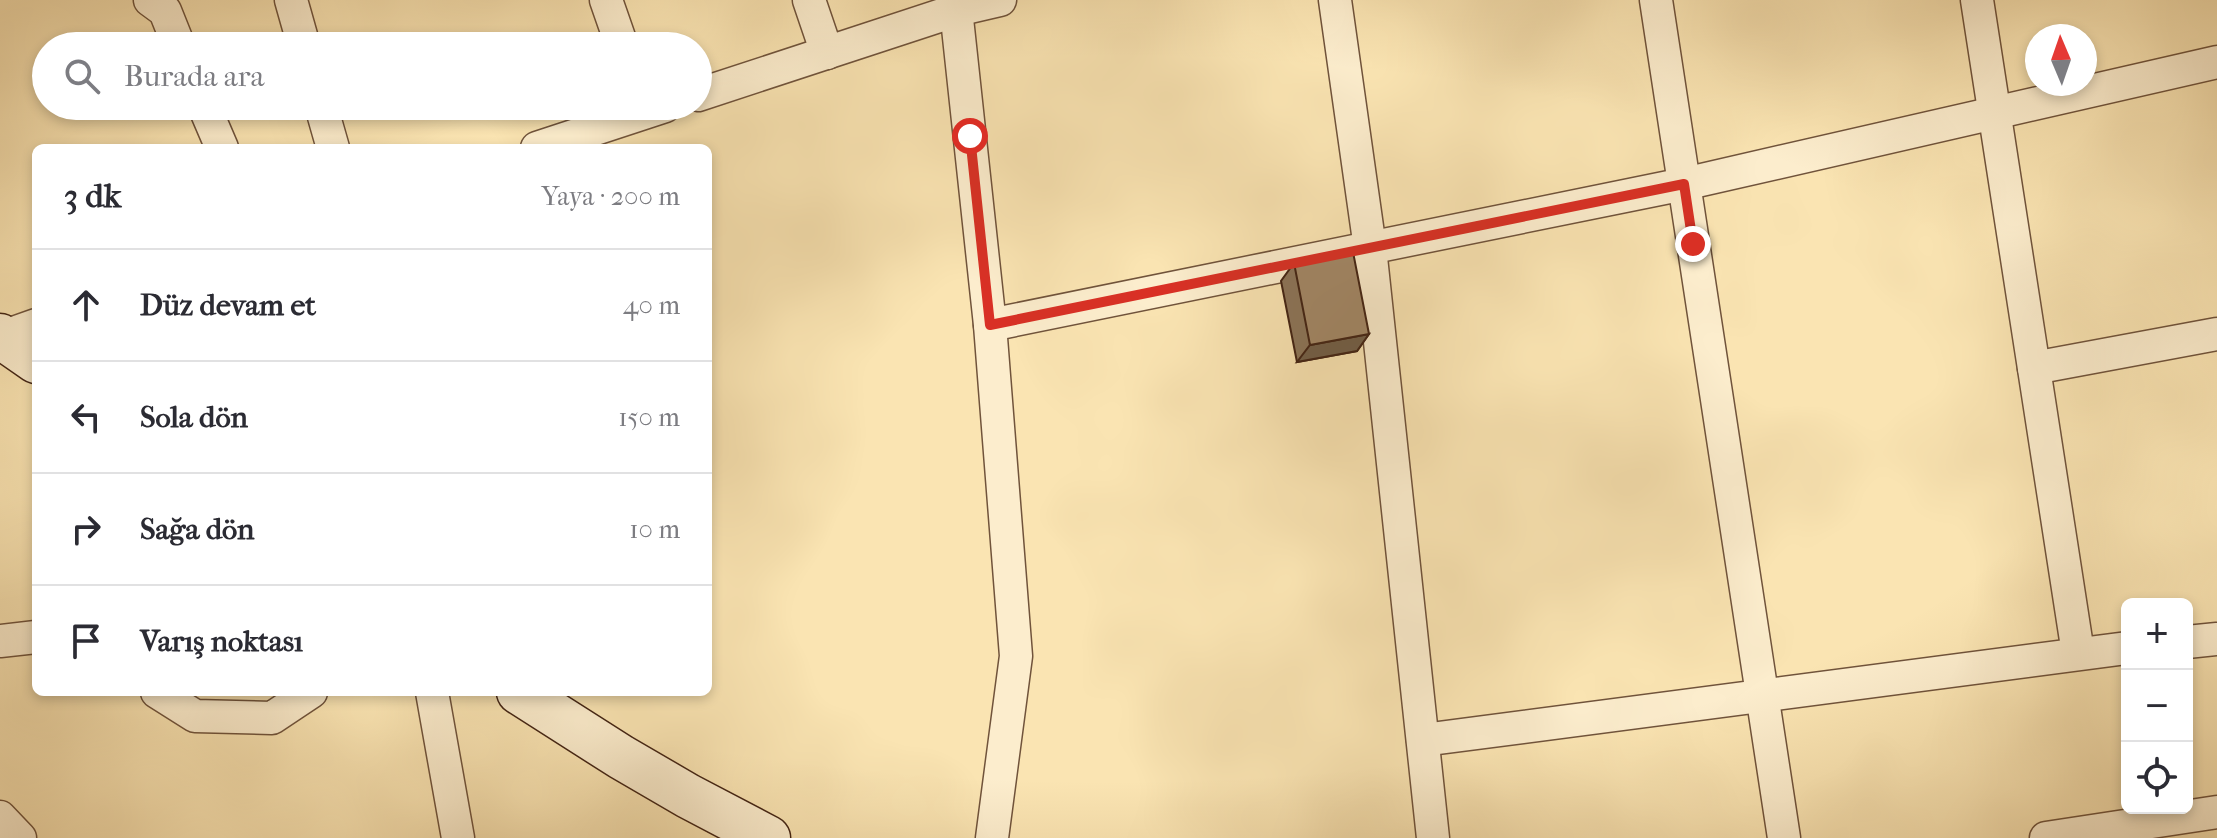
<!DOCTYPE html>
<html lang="tr">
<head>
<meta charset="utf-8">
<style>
	:root { --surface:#fff; --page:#f2f2f3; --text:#2b2b33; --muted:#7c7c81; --line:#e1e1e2 }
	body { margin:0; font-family:"IM FELL French Canon",serif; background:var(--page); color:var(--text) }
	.controls { position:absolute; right:24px; bottom:24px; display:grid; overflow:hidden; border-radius:12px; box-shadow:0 4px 12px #0003 }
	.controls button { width:72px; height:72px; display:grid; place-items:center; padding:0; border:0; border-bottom:2px solid var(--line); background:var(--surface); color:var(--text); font:40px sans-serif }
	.compass { position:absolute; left:2025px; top:24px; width:72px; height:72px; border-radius:50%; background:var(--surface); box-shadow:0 4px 12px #0003; rotate:358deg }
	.stop { position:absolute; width:24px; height:24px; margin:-18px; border:6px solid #d93025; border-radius:50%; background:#fff }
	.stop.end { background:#d93025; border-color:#fff; box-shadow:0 2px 8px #0008 }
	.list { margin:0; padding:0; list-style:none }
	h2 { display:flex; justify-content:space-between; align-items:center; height:104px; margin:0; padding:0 32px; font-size:34px }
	h2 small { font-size:26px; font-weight:400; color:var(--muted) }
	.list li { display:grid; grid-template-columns:52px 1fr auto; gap:24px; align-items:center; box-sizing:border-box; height:112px; padding:0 32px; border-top:2px solid var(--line) }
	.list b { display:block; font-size:30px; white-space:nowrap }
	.list em { font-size:26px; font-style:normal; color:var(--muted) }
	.icon { flex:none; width:44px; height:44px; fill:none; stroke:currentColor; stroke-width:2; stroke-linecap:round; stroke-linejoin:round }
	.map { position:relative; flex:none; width:2217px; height:838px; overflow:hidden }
	.search { position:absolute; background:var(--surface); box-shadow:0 4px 12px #0003; left:32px; top:32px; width:680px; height:88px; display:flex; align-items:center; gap:20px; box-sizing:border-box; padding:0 28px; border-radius:44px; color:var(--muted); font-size:30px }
	.panel { position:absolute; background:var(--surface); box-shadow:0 4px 12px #0003; left:32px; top:144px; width:680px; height:552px; border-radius:12px }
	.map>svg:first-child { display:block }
</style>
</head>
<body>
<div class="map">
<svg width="2217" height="838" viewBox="0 0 2217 838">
	<rect width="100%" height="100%" fill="#fae4b2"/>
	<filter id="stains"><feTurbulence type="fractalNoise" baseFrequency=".0025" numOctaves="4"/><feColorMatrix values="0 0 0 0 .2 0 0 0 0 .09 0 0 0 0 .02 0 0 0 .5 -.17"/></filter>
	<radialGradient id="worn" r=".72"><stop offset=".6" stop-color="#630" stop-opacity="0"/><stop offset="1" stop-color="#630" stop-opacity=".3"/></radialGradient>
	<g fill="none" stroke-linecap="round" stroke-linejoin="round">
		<g stroke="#70533b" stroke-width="35">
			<g id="minor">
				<polyline points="150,0 165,11 179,46"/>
				<polyline points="291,0 304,46"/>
				<polyline points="606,0 622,46"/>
				<polyline points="809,0 827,53"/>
				<polyline points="955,0 990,325 1016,656 992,838"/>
				<polyline points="1335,0 1370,248 1433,838"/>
				<polyline points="1656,0 1784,838"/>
				<polyline points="1977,0 2078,653"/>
				<polyline points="698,95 957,10 1000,0"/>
				<polyline points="204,106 222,148"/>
				<polyline points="321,106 333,148"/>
				<polyline points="537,148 665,106"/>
				<polyline points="990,325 1684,184 2217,62"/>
				<polyline points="2,337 36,325"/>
				<polyline points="2034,368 2217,334"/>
				<polyline points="0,641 36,637"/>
				<polyline points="2187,642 2217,639"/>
				<polyline points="157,692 195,716 272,718 311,692"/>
				<polyline points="432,692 458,838"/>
				<polyline points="1423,740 2127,648"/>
				<polyline points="0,817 20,838"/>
				<polyline points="2046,838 2217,812"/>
			</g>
		</g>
		<g stroke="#422313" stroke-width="47">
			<g id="secondary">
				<polyline points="0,336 36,361"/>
				<polyline points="519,692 621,757 688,796 768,838"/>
			</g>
		</g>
		<use href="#minor" stroke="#fcedcd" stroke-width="32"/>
		<use href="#secondary" stroke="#fcedcd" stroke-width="44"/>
	</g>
	<polygon fill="#8b7458" stroke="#422313" stroke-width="2" points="1294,263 1369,334 1357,351 1297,362 1281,281"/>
	<polygon fill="#715e47" stroke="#422313" stroke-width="2" points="1369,334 1357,351 1297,362 1310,345"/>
	<polygon fill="#a28766" stroke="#422313" stroke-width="2" points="1353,252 1369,334 1310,345 1294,263"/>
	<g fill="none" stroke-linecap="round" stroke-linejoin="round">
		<polyline stroke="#d93025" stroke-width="10" points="970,136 990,325 1684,184 1693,244"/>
	</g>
	<rect width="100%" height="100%" filter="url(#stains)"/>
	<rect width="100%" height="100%" fill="url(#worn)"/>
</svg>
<div class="controls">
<button>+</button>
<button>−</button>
<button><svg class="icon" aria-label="locate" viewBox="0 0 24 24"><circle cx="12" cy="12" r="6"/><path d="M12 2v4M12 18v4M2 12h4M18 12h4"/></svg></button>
</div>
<svg class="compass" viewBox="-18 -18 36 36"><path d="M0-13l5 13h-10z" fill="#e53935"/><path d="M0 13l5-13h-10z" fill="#7c7c81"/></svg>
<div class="stop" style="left:970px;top:136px"></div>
<div class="stop end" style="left:1693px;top:244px"></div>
<div class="search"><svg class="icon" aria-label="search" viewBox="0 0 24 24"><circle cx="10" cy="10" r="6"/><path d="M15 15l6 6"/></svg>Burada ara</div>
<section class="panel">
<h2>3 dk<small>Yaya · 200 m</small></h2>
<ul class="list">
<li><svg class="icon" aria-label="ahead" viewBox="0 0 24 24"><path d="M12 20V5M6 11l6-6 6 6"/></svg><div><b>Düz devam et</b></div><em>40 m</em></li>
<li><svg class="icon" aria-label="left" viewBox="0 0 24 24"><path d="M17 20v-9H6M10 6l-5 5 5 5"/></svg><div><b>Sola dön</b></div><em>150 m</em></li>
<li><svg class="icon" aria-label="right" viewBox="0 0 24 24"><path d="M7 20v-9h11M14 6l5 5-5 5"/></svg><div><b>Sağa dön</b></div><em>10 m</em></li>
<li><svg class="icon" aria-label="arrive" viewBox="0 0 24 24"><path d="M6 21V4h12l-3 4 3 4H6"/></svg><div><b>Varış noktası</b></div></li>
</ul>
</section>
</div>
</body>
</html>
